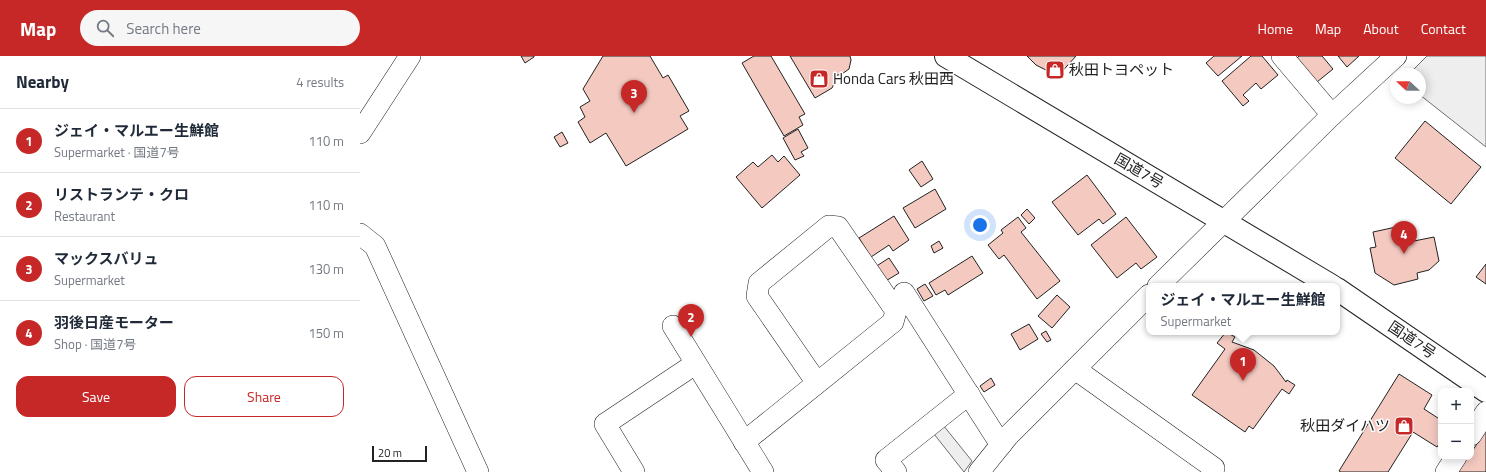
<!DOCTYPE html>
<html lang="en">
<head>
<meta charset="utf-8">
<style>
	:root { --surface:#fff; --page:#f6f6f7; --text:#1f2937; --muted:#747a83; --line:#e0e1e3; --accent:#c62828 }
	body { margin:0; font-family:"Titillium Web","Noto Sans JP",sans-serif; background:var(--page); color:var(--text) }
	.controls { position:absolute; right:12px; bottom:12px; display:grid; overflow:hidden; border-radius:8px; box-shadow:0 2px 10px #0003 }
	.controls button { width:36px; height:36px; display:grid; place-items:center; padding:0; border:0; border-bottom:1px solid var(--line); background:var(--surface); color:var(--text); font:20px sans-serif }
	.compass { position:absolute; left:1030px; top:12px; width:36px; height:36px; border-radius:50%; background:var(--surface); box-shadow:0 2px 10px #0003; rotate:292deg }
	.scale { position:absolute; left:12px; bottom:10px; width:55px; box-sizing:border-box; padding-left:4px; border:2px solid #222; border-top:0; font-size:11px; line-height:14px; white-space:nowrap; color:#222; -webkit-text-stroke:3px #fff; paint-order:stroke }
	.you { position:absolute; left:620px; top:169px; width:14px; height:14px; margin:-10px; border:3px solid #fff; border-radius:50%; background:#1a73e8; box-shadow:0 0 0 6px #1a73e833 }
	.badge { display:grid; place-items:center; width:26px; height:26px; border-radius:50%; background:var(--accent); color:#fff; font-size:13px; font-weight:700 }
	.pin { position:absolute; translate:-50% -33px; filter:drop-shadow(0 1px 2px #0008) }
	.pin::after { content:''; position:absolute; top:21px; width:14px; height:12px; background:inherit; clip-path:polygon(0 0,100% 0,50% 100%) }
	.popup { position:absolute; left:786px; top:227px; width:194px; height:52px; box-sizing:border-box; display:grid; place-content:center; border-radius:8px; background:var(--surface); filter:drop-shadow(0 1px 3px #0005); font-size:13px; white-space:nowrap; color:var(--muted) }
	.popup b { font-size:15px; color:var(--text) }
	.popup::after { content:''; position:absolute; left:50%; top:100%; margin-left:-8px; border:8px solid transparent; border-top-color:var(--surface) }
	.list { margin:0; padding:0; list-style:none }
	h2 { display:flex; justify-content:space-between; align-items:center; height:52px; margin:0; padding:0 16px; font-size:17px }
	h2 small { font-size:13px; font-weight:400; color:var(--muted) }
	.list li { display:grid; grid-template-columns:26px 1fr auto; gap:12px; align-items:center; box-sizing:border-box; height:64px; padding:0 16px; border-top:1px solid var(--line) }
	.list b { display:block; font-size:15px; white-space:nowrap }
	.list p { margin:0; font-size:13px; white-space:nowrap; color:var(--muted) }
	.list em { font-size:13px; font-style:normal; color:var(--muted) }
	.actions { display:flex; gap:8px; padding:12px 16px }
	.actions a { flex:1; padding:9px 0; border:1px solid var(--accent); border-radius:12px; text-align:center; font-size:14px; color:var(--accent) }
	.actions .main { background:var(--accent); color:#fff }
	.icon { flex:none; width:22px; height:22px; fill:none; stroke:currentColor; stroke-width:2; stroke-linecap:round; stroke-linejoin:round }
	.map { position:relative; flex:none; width:1126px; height:416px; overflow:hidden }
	header { display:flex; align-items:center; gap:24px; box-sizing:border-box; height:56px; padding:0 20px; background:var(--accent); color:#fff }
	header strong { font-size:19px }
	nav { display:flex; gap:22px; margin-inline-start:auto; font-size:14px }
	.search { width:280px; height:36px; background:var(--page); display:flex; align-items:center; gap:10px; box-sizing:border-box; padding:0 14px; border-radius:22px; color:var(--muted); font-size:15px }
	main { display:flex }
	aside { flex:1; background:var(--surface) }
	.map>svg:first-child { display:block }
</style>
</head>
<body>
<header>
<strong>Map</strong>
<div class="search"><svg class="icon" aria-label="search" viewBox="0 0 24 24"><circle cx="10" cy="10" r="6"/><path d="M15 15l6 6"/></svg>Search here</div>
<nav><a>Home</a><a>Map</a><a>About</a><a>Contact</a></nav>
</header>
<main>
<aside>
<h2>Nearby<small>4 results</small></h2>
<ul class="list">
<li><span class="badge">1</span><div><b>ジェイ・マルエー生鮮館</b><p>Supermarket · 国道7号</p></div><em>110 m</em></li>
<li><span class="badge">2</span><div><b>リストランテ・クロ</b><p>Restaurant</p></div><em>110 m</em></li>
<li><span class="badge">3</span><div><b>マックスバリュ</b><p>Supermarket</p></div><em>130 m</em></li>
<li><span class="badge">4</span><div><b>羽後日産モーター</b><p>Shop · 国道7号</p></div><em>150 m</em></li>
</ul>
<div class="actions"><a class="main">Save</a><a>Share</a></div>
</aside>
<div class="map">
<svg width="1126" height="416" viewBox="0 0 1126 416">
	<rect width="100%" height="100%" fill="#fff"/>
	<g fill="#eee" stroke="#6f6f6f">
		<polygon points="1067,0 1126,0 1126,91 1060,39 1060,18 1049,18"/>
		<polygon points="583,369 612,405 604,416 574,378"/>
	</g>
	<g fill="#f3c9c0" stroke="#222">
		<polygon points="161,0 174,0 174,1 165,7"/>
		<polygon points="243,0 290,0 303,22 308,19 329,55 320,60 328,73 266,110 246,77 230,87 218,66 225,61 220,51 230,45 223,33"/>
		<polygon points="394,0 411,0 445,58 439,61 443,69 424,80 382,7"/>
		<polygon points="430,0 490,0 491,4 489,13 482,18 474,20 475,26 472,32 455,42"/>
		<polygon points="667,0 716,0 698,20 676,9"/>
		<polygon points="854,0 882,0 858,20 846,7"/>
		<polygon points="891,0 902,0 918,19 901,33 896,27 883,39 889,45 883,50 862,25"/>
		<polygon points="939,0 962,0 973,13 957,26 937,2"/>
		<polygon points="978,0 999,0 987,11"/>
		<polygon points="1065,65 1121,111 1091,148 1035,102"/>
		<polygon points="438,73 448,92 441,96 444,100 435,104 423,82"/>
		<polygon points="202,76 208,87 200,91 194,81"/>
		<polygon points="412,99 418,106 424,100 440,119 402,152 376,121 393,106 398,111"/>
		<polygon points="562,105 573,123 561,131 549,114"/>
		<polygon points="727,119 756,158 743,168 739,163 718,179 692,146"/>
		<polygon points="575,133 586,153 555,172 543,152"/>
		<polygon points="667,153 675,162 669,168 661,159"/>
		<polygon points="534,160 549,184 533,195 529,189 511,201 499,182"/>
		<polygon points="658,161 666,172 661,176 700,225 677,243 644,199 639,203 628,189 643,177 641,174"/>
		<polygon points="766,161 797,201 781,213 776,207 757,222 731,189"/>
		<polygon points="1050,168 1054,185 1074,181 1079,205 1069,214 1057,217 1058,223 1034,229 1015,217 1010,192 1016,191 1013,176"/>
		<polygon points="579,185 583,192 574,197 571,190"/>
		<polygon points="612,200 623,217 588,239 585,234 576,239 569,227"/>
		<polygon points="529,202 539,217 524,226 515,211"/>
		<polygon points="1126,208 1126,228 1116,221"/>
		<polygon points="565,228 573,240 564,245 557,233"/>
		<polygon points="697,239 710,251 692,272 678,260"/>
		<polygon points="669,268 678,283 660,294 651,278"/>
		<polygon points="686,275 691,284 687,286 681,278"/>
		<polygon points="866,276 875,281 872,286 894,294 914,310 926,326 927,324 935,329 929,338 922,333 893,373 889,370 885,376 832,339 865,293 857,287"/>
		<polygon points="1039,318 1072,339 1064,353 1081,364 1081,385 1077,391 1053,376 1028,416 981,416 979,415"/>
		<polygon points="631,322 635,329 624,336 620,330"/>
		<polygon points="1126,374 1126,416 1098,416 1108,401 1111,401 1111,397"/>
	</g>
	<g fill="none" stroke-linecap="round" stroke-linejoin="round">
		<g stroke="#222" stroke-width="22">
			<g id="minor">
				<polyline points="922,0 972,59"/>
				<polyline points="0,77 50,0"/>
				<polyline points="0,178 15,190 118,416"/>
				<polyline points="798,230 972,59 1036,0"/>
				<polyline points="544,237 641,389"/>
				<polyline points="313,270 403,416"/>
				<polyline points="715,313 854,412"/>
				<polyline points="1111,379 1126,356"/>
				<polyline points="384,386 533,266 536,255 478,171 469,170 399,227 397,240 457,327"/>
				<polyline points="274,416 245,368 335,308"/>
				<polyline points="536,416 526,404 609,338"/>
				<polyline points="619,416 648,380 789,239"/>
				<polyline points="1086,416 1096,401"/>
			</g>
		</g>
		<g stroke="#222" stroke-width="24">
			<g id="highway">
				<polyline points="586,0 972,230"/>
				<polyline points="977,233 1126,335"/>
			</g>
		</g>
		<use href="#minor" stroke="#fff" stroke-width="21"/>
		<use href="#highway" stroke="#fff" stroke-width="22"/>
	</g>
	<defs>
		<g id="shop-square" transform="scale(1)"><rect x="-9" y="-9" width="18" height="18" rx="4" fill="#c62828" stroke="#fff"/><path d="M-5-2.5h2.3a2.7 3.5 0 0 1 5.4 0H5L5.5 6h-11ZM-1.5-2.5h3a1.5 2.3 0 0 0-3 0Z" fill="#fff"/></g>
	</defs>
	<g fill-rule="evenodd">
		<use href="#shop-square" x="695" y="14"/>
		<use href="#shop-square" x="459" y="23"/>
		<use href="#shop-square" x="1044" y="370"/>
	</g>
	<g text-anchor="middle" stroke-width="3" stroke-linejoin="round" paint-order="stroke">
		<g font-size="15" fill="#222" stroke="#fff" text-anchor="start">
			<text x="709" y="19">秋田トヨペット</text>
			<text x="473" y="28">Honda Cars 秋田西</text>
			<text x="1030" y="375" text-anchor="end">秋田ダイハツ</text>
		</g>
		<g font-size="15" fill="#222" stroke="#fff">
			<text transform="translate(779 115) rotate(30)" y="5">国道7号</text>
			<text transform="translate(1052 284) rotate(34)" y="5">国道7号</text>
		</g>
	</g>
</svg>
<div class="controls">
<button>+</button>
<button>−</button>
</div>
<svg class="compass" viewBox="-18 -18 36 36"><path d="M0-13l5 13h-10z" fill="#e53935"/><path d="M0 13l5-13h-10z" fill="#747a83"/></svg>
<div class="scale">20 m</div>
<div class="you"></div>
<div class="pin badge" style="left:883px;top:325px">1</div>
<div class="popup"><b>ジェイ・マルエー生鮮館</b>Supermarket</div>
<div class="pin badge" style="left:331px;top:281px">2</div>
<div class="pin badge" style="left:274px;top:57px">3</div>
<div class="pin badge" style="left:1044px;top:198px">4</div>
</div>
</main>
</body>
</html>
